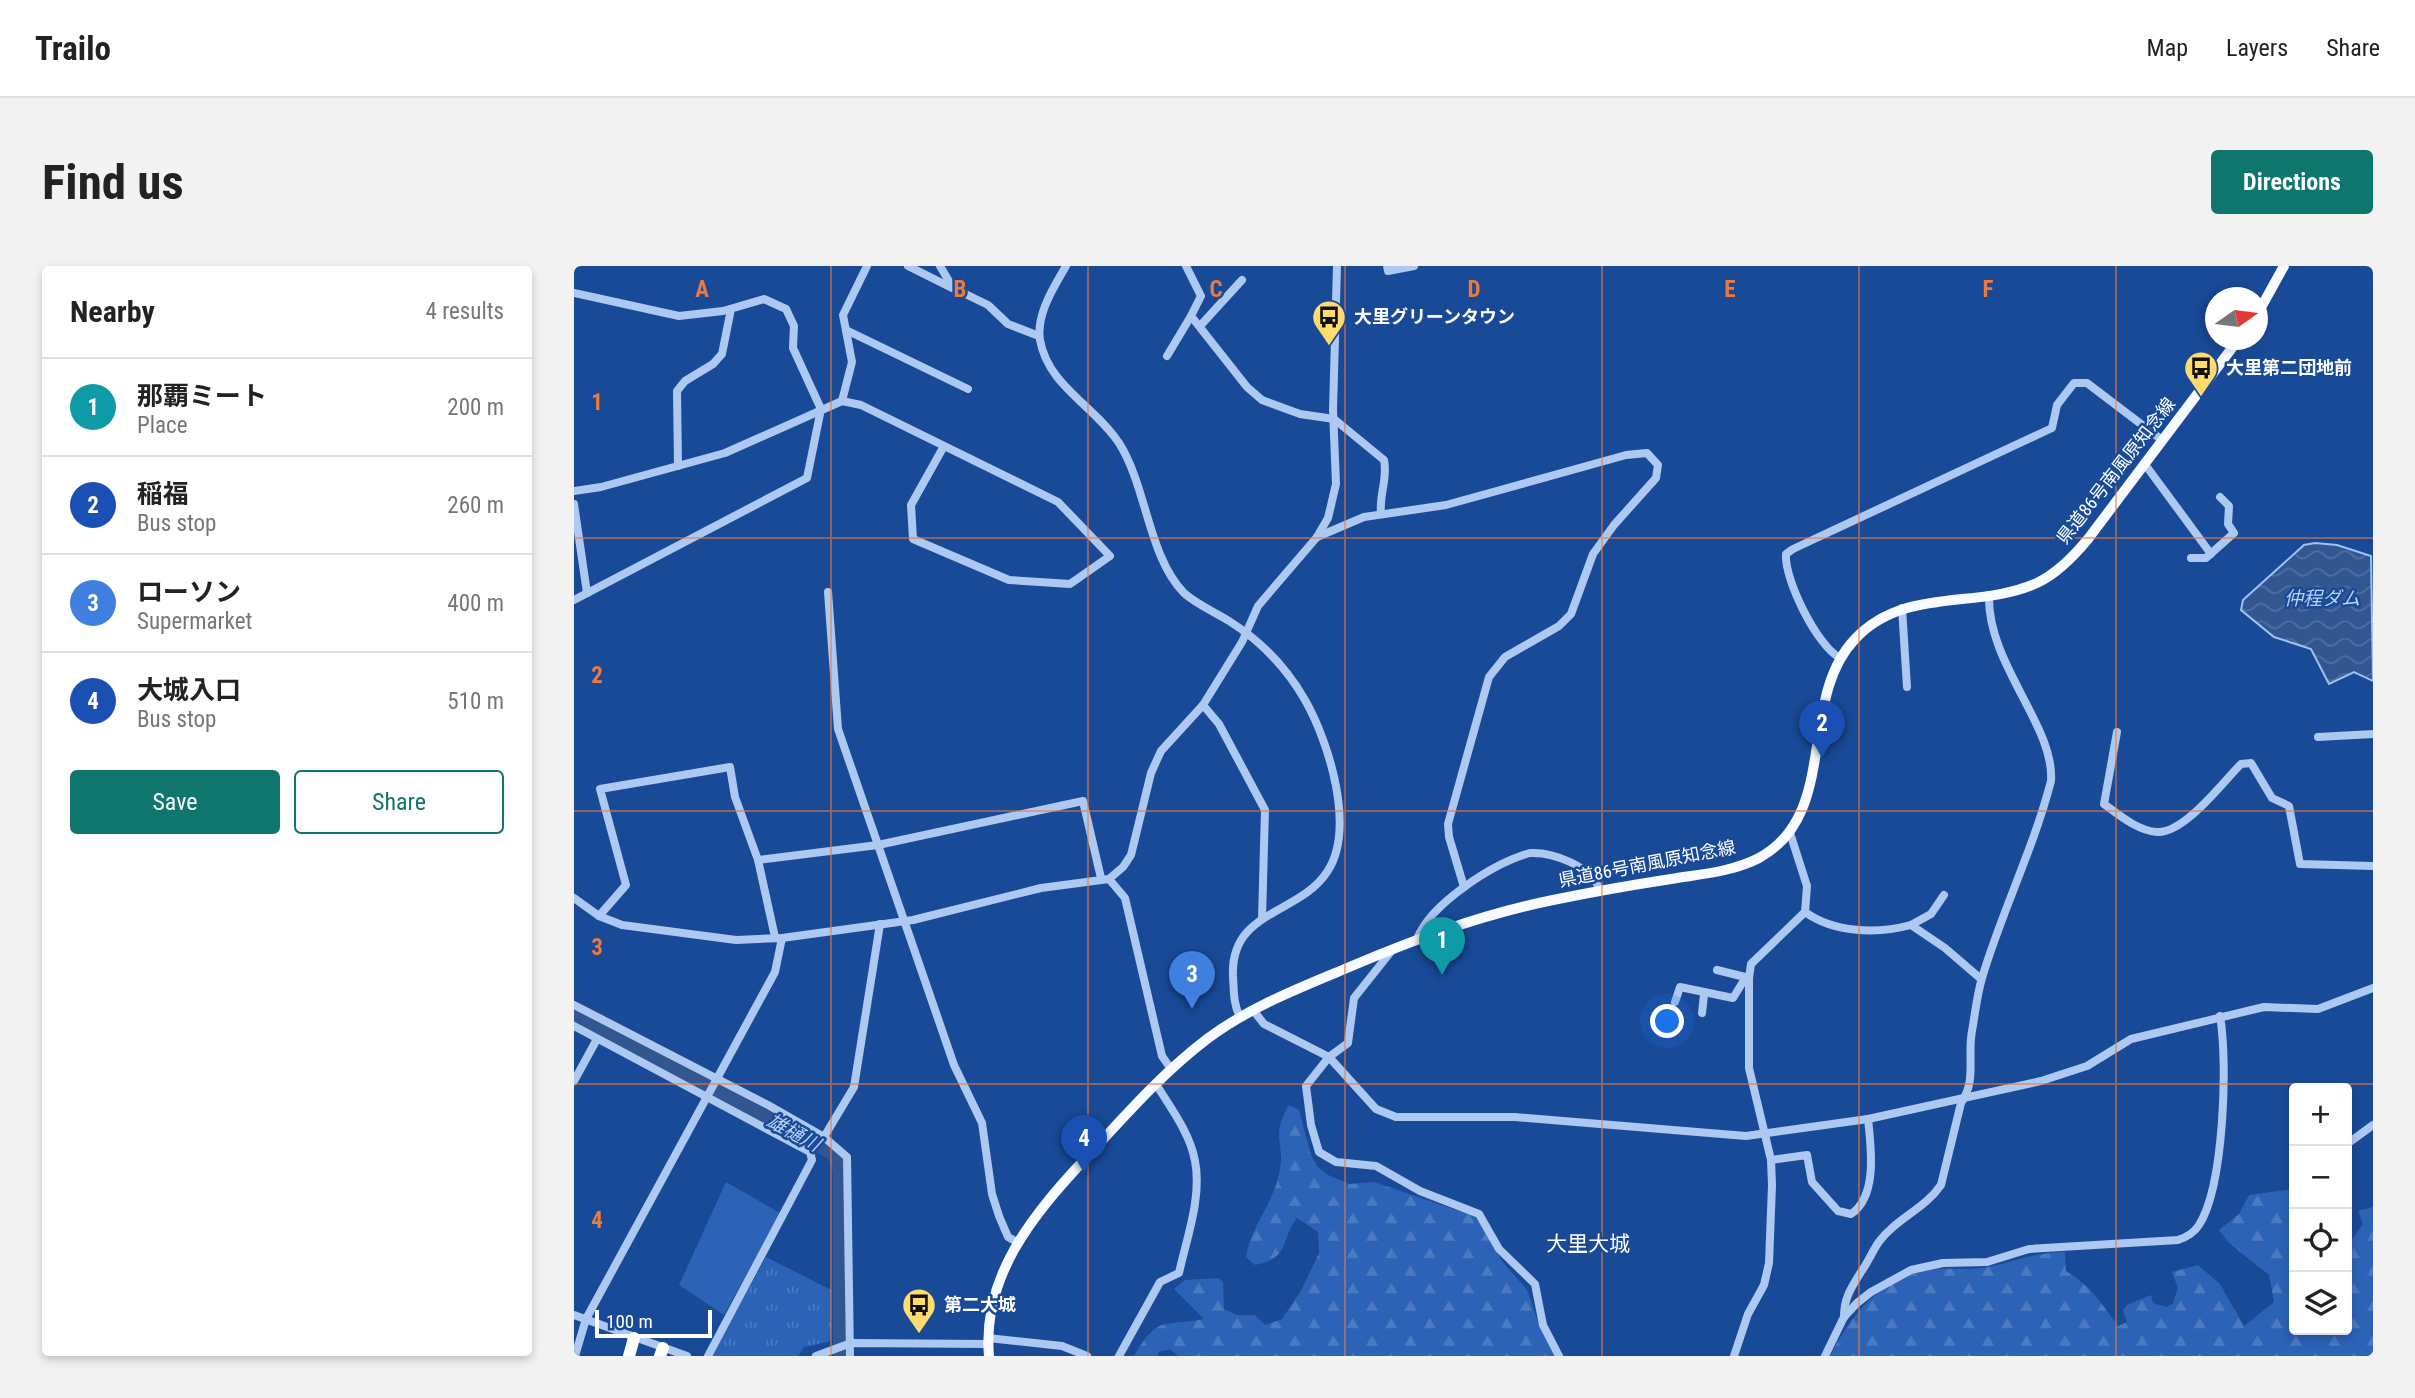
<!DOCTYPE html>
<html lang="en">
<head>
<meta charset="utf-8">
<style>
	:root { --surface:#fff; --page:#f2f2f2; --text:#222; --muted:#767676; --line:#e0e0e0; --accent:#0f766e }
	body { margin:0; font-family:"Roboto Condensed","Noto Sans JP",sans-serif; background:var(--page); color:var(--text) }
	.controls { position:absolute; right:21px; bottom:21px; display:grid; overflow:hidden; border-radius:7px; box-shadow:0 4px 10px #0003 }
	.controls button { width:63px; height:63px; display:grid; place-items:center; padding:0; border:0; border-bottom:2px solid var(--line); background:var(--surface); color:var(--text); font:35px sans-serif }
	.compass { position:absolute; left:1631px; top:21px; width:63px; height:63px; border-radius:50%; background:var(--surface); box-shadow:0 4px 10px #0003; rotate:76deg }
	.scale { position:absolute; left:21px; bottom:18px; width:117px; box-sizing:border-box; padding-left:7px; border:4px solid #fff; border-top:0; font-size:19px; line-height:24px; white-space:nowrap; color:#fff; -webkit-text-stroke:5px #194a98; paint-order:stroke }
	.you { position:absolute; left:1094px; top:756px; width:24px; height:24px; margin:-18px; border:5px solid #fff; border-radius:50%; background:#1a73e8; box-shadow:0 0 0 10px #1a73e833 }
	.badge { display:grid; place-items:center; width:46px; height:46px; border-radius:50%; background:var(--accent); color:#fff; font-size:23px; font-weight:700 }
	.pin { position:absolute; translate:-50% -58px; filter:drop-shadow(0 2px 4px #0008) }
	.pin::after { content:''; position:absolute; top:37px; width:24px; height:21px; background:inherit; clip-path:polygon(0 0,100% 0,50% 100%) }
	.list { margin:0; padding:0; list-style:none }
	h2 { display:flex; justify-content:space-between; align-items:center; height:91px; margin:0; padding:0 28px; font-size:30px }
	h2 small { font-size:23px; font-weight:400; color:var(--muted) }
	.list li { display:grid; grid-template-columns:46px 1fr auto; gap:21px; align-items:center; box-sizing:border-box; height:98px; padding:0 28px; border-top:2px solid var(--line) }
	.list b { display:block; font-size:26px; white-space:nowrap }
	.list p { margin:0; font-size:23px; white-space:nowrap; color:var(--muted) }
	.list em { font-size:23px; font-style:normal; color:var(--muted) }
	.actions { display:flex; gap:14px; padding:21px 28px }
	.actions a { flex:1; padding:16px 0; border:2px solid var(--accent); border-radius:7px; text-align:center; font-size:24px; color:var(--accent) }
	.actions .main { background:var(--accent); color:#fff }
	.icon { flex:none; width:38px; height:38px; fill:none; stroke:currentColor; stroke-width:2; stroke-linecap:round; stroke-linejoin:round }
	.map { position:relative; flex:none; width:1799px; height:1090px; overflow:hidden; border-radius:7px }
	header { display:flex; align-items:center; gap:42px; box-sizing:border-box; height:98px; padding:0 35px; background:var(--surface); border-bottom:2px solid var(--line) }
	header strong { font-size:33px }
	nav { display:flex; gap:38px; margin-inline-start:auto; font-size:24px }
	.intro { display:flex; align-items:center; justify-content:space-between; box-sizing:border-box; height:168px; padding:0 42px }
	h1 { margin:0; font-size:49px }
	.button { padding:18px 32px; border-radius:7px; background:var(--accent); color:#fff; font-size:24px; font-weight:700 }
	main { display:flex; gap:42px; padding:0 42px }
	aside { flex:1; background:var(--surface); border-radius:7px; box-shadow:0 4px 10px #0003 }
	.map>svg:first-child { display:block }
</style>
</head>
<body>
<header>
<strong>Trailo</strong>
<nav><a>Map</a><a>Layers</a><a>Share</a></nav>
</header>
<div class="intro"><h1>Find us</h1><a class="button">Directions</a></div>
<main>
<aside>
<h2>Nearby<small>4 results</small></h2>
<ul class="list">
<li><span class="badge" style="background:#0f9aa8">1</span><div><b>那覇ミート</b><p>Place</p></div><em>200 m</em></li>
<li><span class="badge" style="background:#1a4fb4">2</span><div><b>稲福</b><p>Bus stop</p></div><em>260 m</em></li>
<li><span class="badge" style="background:#3f7fe0">3</span><div><b>ローソン</b><p>Supermarket</p></div><em>400 m</em></li>
<li><span class="badge" style="background:#1a4fb4">4</span><div><b>大城入口</b><p>Bus stop</p></div><em>510 m</em></li>
</ul>
<div class="actions"><a class="main">Save</a><a>Share</a></div>
</aside>
<div class="map">
<svg width="1799" height="1090" viewBox="0 0 1799 1090">
	<defs>
		<pattern id="forest-firs" width="22" height="20" patternUnits="userSpaceOnUse" patternTransform="scale(1.75)"><rect width="22" height="20" fill="#2c63b6"/><path d="M5 1l3.5 6h-7zM16 11l3.5 6h-7z" fill="#4c7ac1"/></pattern>
		<pattern id="park-tufts" width="24" height="20" patternUnits="userSpaceOnUse" patternTransform="scale(1.75)"><rect width="24" height="20" fill="#2c63b6"/><path d="M3 7l-1-3M5 7V3M7 7l1-3M15 17l-1-3M17 17v-4M19 17l1-3" fill="none" stroke="#4c7ac1"/></pattern>
		<pattern id="water-waves" width="16" height="10" patternUnits="userSpaceOnUse" patternTransform="scale(1.75)"><rect width="16" height="10" fill="#325690"/><path d="M0 5q4-4 8 0t8 0" fill="none" stroke="#516fa1"/></pattern>
	</defs>
	<rect width="100%" height="100%" fill="#194a98"/>
	<polygon fill="#2c63b6" points="152,916 206,947 150,1049 105,1019"/>
	<g fill="url(#forest-firs)">
		<path d="M 715,839 L 725,844 L 737,889 L 743,900 L 754,909 L 775,918 L 800,916 L 900,950 L 909,959 L 927,994 L 953,1024 L 966,1061 L 981,1090 L 604,1090 L 596,1083 L 584,1086 L 584,1090 L 560,1090 C 585,1048 589,1061 630,1053 L 600,1023 L 611,1014 L 645,1012 L 649,1017 L 650,1043 L 663,1049 L 681,1049 L 691,1059 L 708,1053 L 727,1025 L 745,987 L 744,966 L 723,952 C 705,975 718,991 681,999 L 672,991 C 677,959 701,936 706,903 C 711,876 696,871 715,839 Z"/>
		<path d="M 1720,923 L 1720,1064 L 1773,1064 L 1773,980 L 1789,958 L 1784,945 L 1799,941 L 1799,1090 L 1256,1090 C 1278,1047 1310,1007 1364,1003 C 1378,1002 1392,1004 1407,1002 C 1436,998 1459,986 1491,986 L 1492,1005 C 1515,1018 1529,1039 1544,1060 L 1553,1056 L 1549,1044 L 1553,1039 L 1577,1029 L 1579,1037 L 1592,1041 L 1599,1038 L 1604,1022 L 1598,1006 L 1624,999 L 1646,1018 L 1670,1060 L 1700,1036 L 1695,1009 L 1655,977 L 1645,964 L 1665,948 L 1675,929 Z"/>
	</g>
	<polygon fill="url(#park-tufts)" points="192,991 257,1024 257,1075 230,1081 224,1090 138,1090"/>
	<polygon fill="url(#water-waves)" stroke="#a0c2f3" stroke-width="2" points="1741,277 1763,279 1797,290 1799,415 1780,406 1755,418 1737,383 1700,371 1667,344 1669,334 1730,279"/>
	<g fill="none" stroke-linecap="round" stroke-linejoin="round">
		<polyline stroke="#325690" stroke-width="14" points="0,749 259,887 266,904 266,1090"/>
		<g stroke="#adc8f1" stroke-width="8">
			<polyline points="293,0 269,49 278,96 268,135 287,139 484,236 536,290 496,318 435,314 339,273 337,239 370,180"/>
			<polyline points="334,0 378,22"/>
			<polyline points="366,0 379,22 414,39 434,58 465,70"/>
			<path d="M 492,0 C 480,21 462,48 466,74 C 474,120 521,140 545,177 C 573,221 574,290 610,327 C 622,338 641,346 655,355 C 687,375 712,401 731,434 C 755,476 782,563 753,606 C 725,649 656,644 659,710 C 660,724 659,738 666,751"/>
			<path d="M 612,0 L 627,30 L 617,50 L 673,121 L 688,134 L 726,148 L 760,153 L 810,194 C 814,212 805,229 807,247"/>
			<polyline points="813,0 814,5 840,0"/>
			<polyline points="0,27 105,50 149,45 190,33 212,43 220,60 219,82 247,143 233,212 0,334"/>
			<polyline points="626,60 668,14"/>
			<polyline points="272,64 394,123"/>
			<polyline points="593,90 617,50"/>
			<polyline points="1570,197 1637,288"/>
			<polyline points="104,200 103,125 111,115 139,98 148,88 157,43"/>
			<polyline points="0,225 27,221 151,187 268,135"/>
			<polyline points="0,238 13,327"/>
			<polyline points="743,271 790,251 872,239 1052,189 1073,187 1084,199 1082,212 1040,259 1019,288 997,348 985,360 931,391 915,411 874,558 875,571 890,621"/>
			<polyline points="1617,292 1632,292 1660,267 1654,258 1655,240 1646,231"/>
			<polyline points="254,326 264,463 380,799 408,857 418,928 425,950 434,971 443,976"/>
			<polyline points="1328,342 1333,421"/>
			<path d="M 1266,392 C 1243,380 1210,313 1212,288 L 1219,283 L 1478,162 L 1483,139 L 1500,117 L 1513,117 L 1588,174"/>
			<polyline points="629,439 645,458 691,544 688,653"/>
			<path d="M 1543,466 L 1530,538 C 1545,549 1564,565 1583,566 C 1610,568 1649,516 1667,498 L 1677,497 L 1698,532 L 1715,540 L 1726,598 L 1799,600"/>
			<polyline points="1744,471 1799,468"/>
			<polyline points="184,594 304,579 509,535 527,612"/>
			<polyline points="535,613 551,632 588,790 597,803"/>
			<polyline points="0,632 25,650 48,659 162,674 208,672 339,654 467,622 535,613 549,601 557,589 577,507 587,485 629,439 668,376 684,340 743,271 754,252 762,218 759,144 763,0"/>
			<path d="M 1231,646 C 1260,667 1303,668 1337,659 L 1371,682 L 1407,713"/>
			<polyline points="25,650 52,619 26,523 156,501 161,531 184,594 201,671"/>
			<polyline points="1337,659 1357,648 1370,629"/>
			<path d="M 843,673 C 857,637 920,597 956,587 C 979,586 1018,600 1026,625"/>
			<polyline points="819,683 780,732 774,777 755,791 732,820 737,859 745,886 762,896 802,900 846,925 905,948 925,983 961,1018 969,1059 985,1090"/>
			<polyline points="1143,704 1175,712"/>
			<polyline points="1101,736 1106,721 1159,732 1172,711"/>
			<polyline points="0,739 194,839 250,871 273,891 276,1090"/>
			<polyline points="679,744 690,758 755,791 802,843 822,851 941,851 1172,870 1294,853 1467,815 1513,800 1557,773 1690,741 1744,743 1799,722"/>
			<polyline points="1128,747 1130,729"/>
			<polyline points="0,760 236,886 238,894 134,1090"/>
			<polyline points="0,815 23,773"/>
			<polyline points="250,871 280,821 306,658"/>
			<polyline points="1773,878 1799,859"/>
			<path d="M 1197,894 L 1233,889 L 1238,916 L 1264,945 L 1277,948 C 1304,930 1297,881 1294,853"/>
			<polyline points="0,1049 113,1090"/>
			<path d="M 1270,1051 C 1270,1032 1277,1022 1287,1006 C 1299,989 1300,977 1318,962 C 1335,947 1354,938 1367,919 L 1387,837 C 1403,814 1393,791 1398,765 C 1401,748 1403,729 1408,712 C 1428,645 1459,584 1477,515 C 1481,460 1413,398 1415,329"/>
			<polyline points="414,1072 488,1080 513,1090"/>
			<polyline points="1,1090 12,1053 201,706 208,672"/>
			<polyline points="242,1090 277,1077 414,1078"/>
			<path d="M 545,1090 L 586,1016 L 605,1007 C 613,971 628,931 621,895 C 616,867 596,841 582,818"/>
			<polyline points="1160,1090 1174,1048 1190,1019 1195,997 1198,919 1197,894 1175,802 1175,712 1177,698 1231,646 1233,620 1216,567"/>
			<path d="M 1251,1090 L 1270,1051 L 1283,1037 L 1297,1026 L 1337,1004 L 1369,997 L 1413,996 L 1455,983 L 1604,974 C 1613,971 1620,967 1625,959 C 1650,920 1654,796 1646,750"/>
		</g>
		<g stroke="#f7faff" stroke-width="10">
			<polyline points="1684,47 1710,0"/>
			<path d="M 415,1090 C 408,1010 459,949 510,894 C 549,852 587,808 633,773 C 673,743 720,724 766,705 C 836,675 905,649 979,634 C 1018,626 1058,619 1097,613 C 1127,608 1158,606 1185,592 C 1266,548 1223,434 1281,373 C 1331,320 1403,344 1463,317 C 1484,307 1500,290 1514,273 L 1664,74"/>
		</g>
		<g stroke="#fff" stroke-width="12">
			<polyline points="55,1090 60,1072"/>
			<polyline points="86,1090 89,1082"/>
		</g>
	</g>
	<path fill="none" stroke="#ed7a3d" stroke-width="2" stroke-opacity="0.55" d="M 257,0 L 257,1090M 514,0 L 514,1090M 771,0 L 771,1090M 1028,0 L 1028,1090M 1285,0 L 1285,1090M 1542,0 L 1542,1090M 0,272 L 1799,272M 0,545 L 1799,545M 0,818 L 1799,818"/>
	<defs>
		<g id="bus-pin" transform="scale(1.75)"><path d="M0 17L-7.5 6A9.5 9.5 0 1 1 7.5 6Z" fill="#ffdc6d" stroke="#194a98"/><path d="M-5-6H5V4H4V6H2V4H-2V6H-4V4H-5ZM-3.5-4V0h7V-4ZM-3.5 1.2v1.5H-2V1.2ZM2 1.2v1.5H3.5V1.2Z" fill="#111"/></g>
	</defs>
	<g fill-rule="evenodd">
		<use href="#bus-pin" x="755" y="51"/>
		<use href="#bus-pin" x="1627" y="102"/>
		<use href="#bus-pin" x="345" y="1039"/>
	</g>
	<g text-anchor="middle" stroke-width="5" stroke-linejoin="round" paint-order="stroke">
		<g font-size="18" font-weight="bold" fill="#fff" stroke="#194a98" text-anchor="start">
			<text x="780" y="57">大里グリーンタウン</text>
			<text x="1652" y="108">大里第二団地前</text>
			<text x="370" y="1045">第二大城</text>
		</g>
		<g font-size="18" fill="#fff" stroke="#194a98">
			<text transform="translate(1542 205) rotate(-52)" y="6">県道86号南風原知念線</text>
			<text transform="translate(1073 598) rotate(-11)" y="6">県道86号南風原知念線</text>
		</g>
		<g font-size="19" font-style="italic" fill="#bad3f7" stroke="#194a98">
			<text x="1748" y="339">仲程ダム</text>
			<text transform="translate(220 866) rotate(28)" y="7">雄樋川</text>
		</g>
		<g font-size="21" fill="#fff" stroke="#194a98">
			<text x="1014" y="985">大里大城</text>
		</g>
	</g>
	<g font-size="23" text-anchor="middle" font-weight="bold" fill="#ed7a3d" stroke="#194a98" stroke-width="5" stroke-linejoin="round" paint-order="stroke">
		<text x="128" y="31">A</text>
		<text x="386" y="31">B</text>
		<text x="642" y="31">C</text>
		<text x="900" y="31">D</text>
		<text x="1156" y="31">E</text>
		<text x="1414" y="31">F</text>
		<text x="23" y="144">1</text>
		<text x="23" y="417">2</text>
		<text x="23" y="689">3</text>
		<text x="23" y="962">4</text>
	</g>
</svg>
<div class="controls">
<button>+</button>
<button>−</button>
<button><svg class="icon" aria-label="locate" viewBox="0 0 24 24"><circle cx="12" cy="12" r="6"/><path d="M12 2v4M12 18v4M2 12h4M18 12h4"/></svg></button>
<button><svg class="icon" aria-label="layers" viewBox="0 0 24 24"><path d="M12 4l9 5-9 5-9-5zM3 14l9 5 9-5"/></svg></button>
</div>
<svg class="compass" viewBox="-18 -18 36 36"><path d="M0-13l5 13h-10z" fill="#e53935"/><path d="M0 13l5-13h-10z" fill="#767676"/></svg>
<div class="scale">100 m</div>
<div class="you"></div>
<div class="pin badge" style="left:868px;top:709px;background:#0f9aa8">1</div>
<div class="pin badge" style="left:1248px;top:492px;background:#1a4fb4">2</div>
<div class="pin badge" style="left:618px;top:743px;background:#3f7fe0">3</div>
<div class="pin badge" style="left:510px;top:907px;background:#1a4fb4">4</div>
</div>
</main>
</body>
</html>
